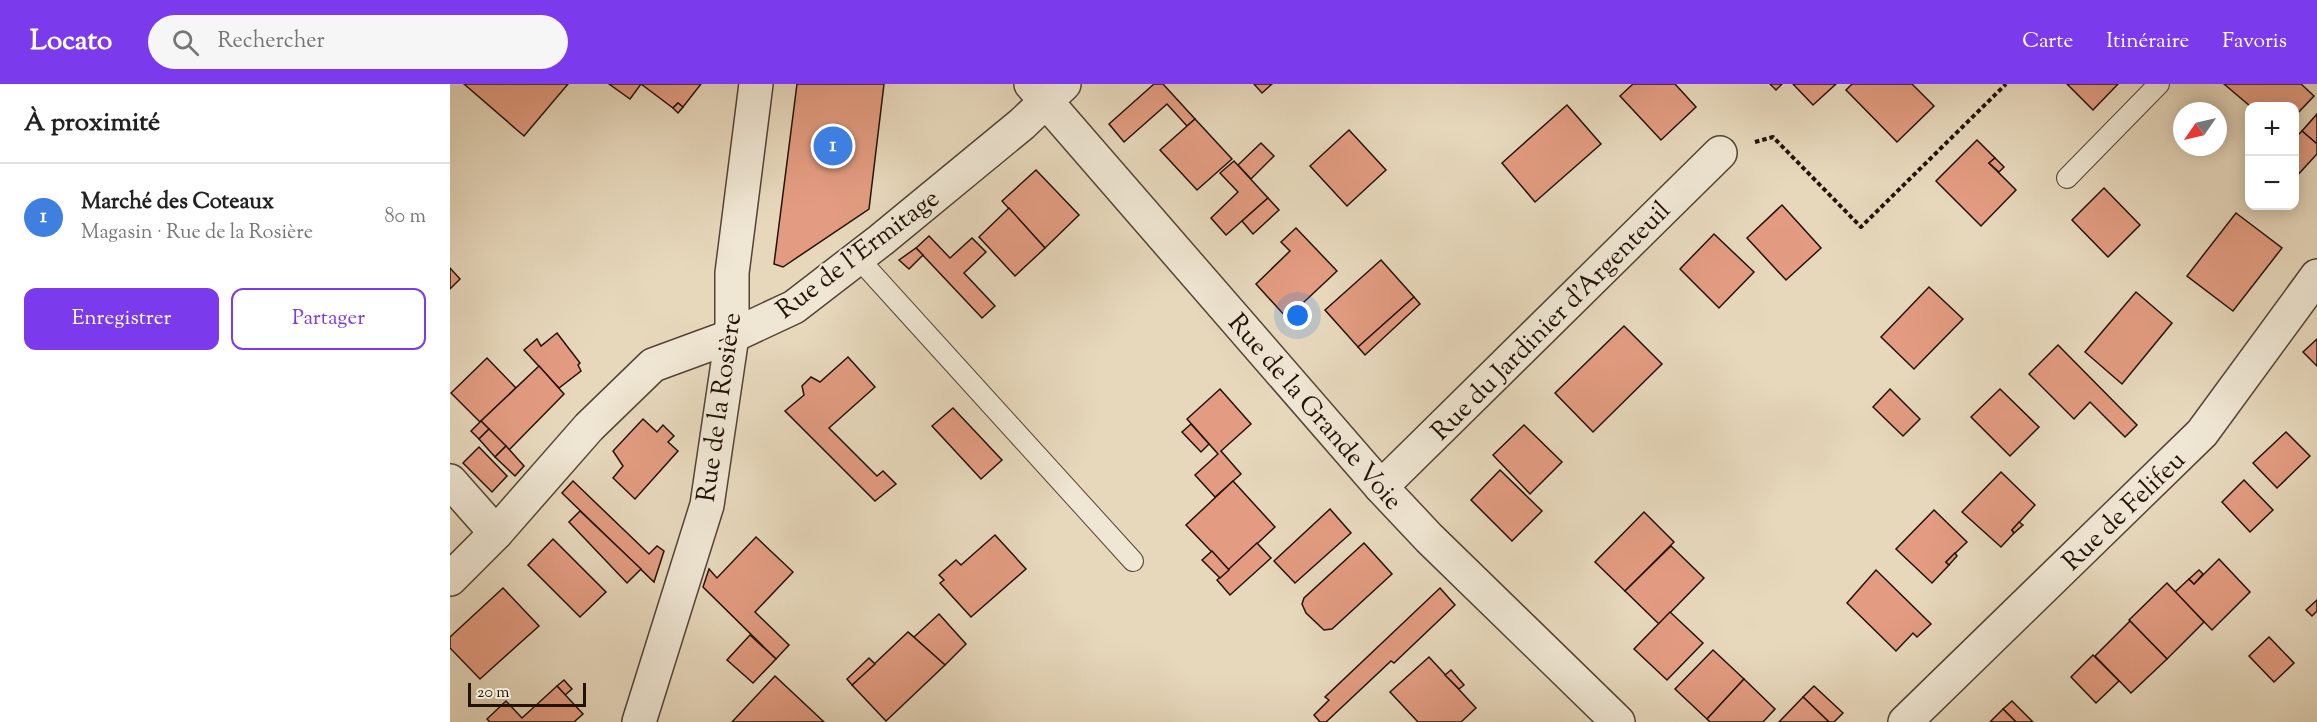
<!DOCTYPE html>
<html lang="fr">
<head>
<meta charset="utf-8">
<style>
	:root { --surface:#fff; --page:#f6f6f6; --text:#222; --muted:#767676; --line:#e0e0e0; --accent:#7c3aed }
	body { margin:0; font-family:"Sorts Mill Goudy",serif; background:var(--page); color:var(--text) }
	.controls { position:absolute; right:18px; top:18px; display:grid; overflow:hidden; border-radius:12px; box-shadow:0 3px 15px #0003 }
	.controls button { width:54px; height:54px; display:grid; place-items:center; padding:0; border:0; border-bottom:2px solid var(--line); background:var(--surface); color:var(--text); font:30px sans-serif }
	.compass { position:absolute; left:1723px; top:18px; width:54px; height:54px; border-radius:50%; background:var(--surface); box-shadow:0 3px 15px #0003; rotate:236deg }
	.scale { position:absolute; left:18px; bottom:15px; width:118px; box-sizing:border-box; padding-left:6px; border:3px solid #231208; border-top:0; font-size:16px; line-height:21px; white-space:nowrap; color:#231208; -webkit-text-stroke:4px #efe6d3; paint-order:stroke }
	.you { position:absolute; left:848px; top:232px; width:21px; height:21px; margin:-15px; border:4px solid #fff; border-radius:50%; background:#1a73e8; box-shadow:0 0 0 9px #1a73e833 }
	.badge { display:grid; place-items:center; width:39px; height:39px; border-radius:50%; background:var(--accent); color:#fff; font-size:20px; font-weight:700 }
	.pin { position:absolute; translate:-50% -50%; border:3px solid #fff; box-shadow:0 2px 6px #0006 }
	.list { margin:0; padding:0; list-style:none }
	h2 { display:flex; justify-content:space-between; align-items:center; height:78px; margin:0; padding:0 24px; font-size:26px }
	h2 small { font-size:20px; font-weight:400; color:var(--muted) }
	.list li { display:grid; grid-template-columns:39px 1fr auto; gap:18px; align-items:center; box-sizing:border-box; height:108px; padding:0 24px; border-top:2px solid var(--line) }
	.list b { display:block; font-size:22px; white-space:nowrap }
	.list p { margin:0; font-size:20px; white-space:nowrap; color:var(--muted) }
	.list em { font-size:20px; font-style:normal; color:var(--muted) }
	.actions { display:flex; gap:12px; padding:18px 24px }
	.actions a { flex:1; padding:14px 0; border:2px solid var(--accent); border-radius:12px; text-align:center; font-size:21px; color:var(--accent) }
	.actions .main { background:var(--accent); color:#fff }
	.icon { flex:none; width:33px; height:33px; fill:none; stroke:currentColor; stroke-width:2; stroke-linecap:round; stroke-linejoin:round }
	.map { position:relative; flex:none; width:1867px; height:638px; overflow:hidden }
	header { display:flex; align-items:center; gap:36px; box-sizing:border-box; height:84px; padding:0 30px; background:var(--accent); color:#fff }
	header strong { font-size:28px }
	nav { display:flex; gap:33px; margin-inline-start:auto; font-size:21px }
	.search { width:420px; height:54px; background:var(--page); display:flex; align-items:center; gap:15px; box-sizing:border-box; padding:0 21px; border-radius:33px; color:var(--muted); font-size:22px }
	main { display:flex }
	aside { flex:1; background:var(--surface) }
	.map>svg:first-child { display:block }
</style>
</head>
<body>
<header>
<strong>Locato</strong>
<div class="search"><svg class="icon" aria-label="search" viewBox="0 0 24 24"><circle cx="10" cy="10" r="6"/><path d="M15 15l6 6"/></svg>Rechercher</div>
<nav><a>Carte</a><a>Itinéraire</a><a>Favoris</a></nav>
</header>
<main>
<aside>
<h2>À proximité<small></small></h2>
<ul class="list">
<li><span class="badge" style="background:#3f7fe0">1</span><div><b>Marché des Coteaux</b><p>Magasin · Rue de la Rosière</p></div><em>80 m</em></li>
</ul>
<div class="actions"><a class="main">Enregistrer</a><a>Partager</a></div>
</aside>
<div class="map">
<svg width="1867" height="638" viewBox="0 0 1867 638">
	<rect width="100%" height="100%" fill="#e7d8bc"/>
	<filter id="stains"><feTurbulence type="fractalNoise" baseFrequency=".00333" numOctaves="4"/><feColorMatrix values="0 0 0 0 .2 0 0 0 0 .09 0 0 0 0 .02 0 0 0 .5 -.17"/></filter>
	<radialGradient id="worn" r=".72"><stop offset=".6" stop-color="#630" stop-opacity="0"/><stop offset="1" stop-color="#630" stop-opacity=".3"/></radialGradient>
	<g fill="#e39c81" stroke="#231208" stroke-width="1.5">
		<polygon points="14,0 118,0 74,52"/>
		<polygon points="159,0 251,0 233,23 228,19 223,24 191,0 180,15"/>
		<polygon points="347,0 434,0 419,125 333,183 324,180"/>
		<polygon points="704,0 713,0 745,35 737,42 717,20 674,58 659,40"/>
		<polygon points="804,0 822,0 812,9"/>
		<polygon points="1183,0 1225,0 1246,23 1211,56 1170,12"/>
		<polygon points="1320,0 1332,0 1326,6"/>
		<polygon points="1343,0 1386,0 1363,21"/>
		<polygon points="1402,0 1462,0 1484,22 1447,58 1396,6"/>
		<polygon points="1617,0 1668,0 1643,26"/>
		<polygon points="1774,0 1851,0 1864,12 1844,33 1844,22 1800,22"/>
		<polygon points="228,19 233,23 228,29 223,24"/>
		<polygon points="1117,21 1151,60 1085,118 1052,79"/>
		<polygon points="1867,30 1867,60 1852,47"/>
		<polygon points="745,35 782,75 747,106 710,66"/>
		<polygon points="899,46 936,86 897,122 860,82"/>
		<polygon points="1852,47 1867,60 1867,70 1844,95 1844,55"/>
		<polygon points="1527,56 1545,74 1539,79 1566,106 1531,142 1486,97"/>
		<polygon points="811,59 824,72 801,95 788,81"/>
		<polygon points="1545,74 1554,83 1549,88 1539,79"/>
		<polygon points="784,77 818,114 776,151 761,134 788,108 770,89"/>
		<polygon points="586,86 629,131 595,164 552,117"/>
		<polygon points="1654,104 1690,141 1658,173 1622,136"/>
		<polygon points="818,114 829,126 803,150 792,137"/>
		<polygon points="1332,121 1371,164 1336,196 1297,154"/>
		<polygon points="559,124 595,164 565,192 529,153"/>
		<polygon points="1786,129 1832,164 1783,227 1737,192"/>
		<polygon points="846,144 887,187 837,234 806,200 840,167 831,158"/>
		<polygon points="1264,150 1304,188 1269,224 1230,185"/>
		<polygon points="479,152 500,174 522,154 536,168 514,189 545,222 532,234 466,164"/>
		<polygon points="466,164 473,171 459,185 449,176"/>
		<polygon points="931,176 964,213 908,263 875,226"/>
		<polygon points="0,184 10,195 0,205"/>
		<polygon points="1479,203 1513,235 1464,285 1431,253"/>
		<polygon points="1686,208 1722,239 1672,300 1635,268"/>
		<polygon points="964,213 970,220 915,271 908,263"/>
		<polygon points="1174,242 1212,280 1143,348 1105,309"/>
		<polygon points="107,249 130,279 128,281 131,287 109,304 74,266 87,255 91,262"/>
		<polygon points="1867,255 1867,282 1853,268"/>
		<polygon points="1608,261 1687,341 1675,353 1640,318 1624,335 1579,290"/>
		<polygon points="398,273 425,303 379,344 427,392 433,387 446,400 425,417 335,327 354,311 352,302 361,293 370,298"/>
		<polygon points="37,274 66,304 30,338 1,309"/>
		<polygon points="89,282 114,310 59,366 31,337"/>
		<polygon points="770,305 801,340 771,367 791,390 765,413 745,391 768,370 737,335"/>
		<polygon points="1440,305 1470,335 1453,352 1423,323"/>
		<polygon points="1550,305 1589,343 1560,372 1521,333"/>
		<polygon points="503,324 552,376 531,395 482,342"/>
		<polygon points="193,335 207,348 213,341 224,352 218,358 228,367 185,415 163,394 173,382 163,367"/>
		<polygon points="31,337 39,345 29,355 21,347"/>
		<polygon points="741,340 759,360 751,368 732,348"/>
		<polygon points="1074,341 1112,378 1080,410 1043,371"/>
		<polygon points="39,345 56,362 45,373 29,355"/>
		<polygon points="1836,348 1860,372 1827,404 1803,379"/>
		<polygon points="56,362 74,382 65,392 45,373"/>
		<polygon points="29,363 57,392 42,408 13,379"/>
		<polygon points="1050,386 1092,427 1062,457 1021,416"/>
		<polygon points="1551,388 1585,421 1562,446 1564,449 1551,463 1512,428"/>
		<polygon points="1794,396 1823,426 1800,448 1772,418"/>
		<polygon points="123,397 199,470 207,462 214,467 204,498 112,409"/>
		<polygon points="783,397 825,443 779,486 736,441"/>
		<polygon points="880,425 901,449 845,499 824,477"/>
		<polygon points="1484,426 1517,458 1496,478 1499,481 1482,499 1446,465"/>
		<polygon points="130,427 191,485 177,499 119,438"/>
		<polygon points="1194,428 1224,458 1175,507 1145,478"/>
		<polygon points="1569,438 1573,441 1564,449 1562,446"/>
		<polygon points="545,451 576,485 521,533 490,499 494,496 489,491 506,476 511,481"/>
		<polygon points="306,453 343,488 305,528 339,561 326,575 253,503 259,485 267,494"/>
		<polygon points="103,455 156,508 130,533 78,481"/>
		<polygon points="807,459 821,474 780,511 767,496"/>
		<polygon points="914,459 942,490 882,545 874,546 856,529 852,520 854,514"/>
		<polygon points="1221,462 1254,494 1209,540 1175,507"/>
		<polygon points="762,467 779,486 770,494 752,476"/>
		<polygon points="1505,469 1507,472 1499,481 1496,478"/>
		<polygon points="1769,475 1800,508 1762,546 1725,508 1739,495 1744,500"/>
		<polygon points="1426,486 1481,540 1467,553 1463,549 1446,567 1397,519"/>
		<polygon points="1749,486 1753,490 1744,500 1739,495"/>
		<polygon points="1717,499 1754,538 1717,575 1679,536"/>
		<polygon points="53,504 89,542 30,595 0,564 0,553"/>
		<polygon points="990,504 1005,521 944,579 941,577 876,638 870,638 864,631 879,616 875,613"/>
		<polygon points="1867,516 1867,527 1862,532 1856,526"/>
		<polygon points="1220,528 1253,559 1217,596 1184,565"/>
		<polygon points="489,530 516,560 495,581 458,548 464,553"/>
		<polygon points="1680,537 1717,575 1681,609 1645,572"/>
		<polygon points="458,548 495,581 436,637 402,601"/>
		<polygon points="300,551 326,575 303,599 277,576"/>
		<polygon points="1819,553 1844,579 1824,598 1799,572"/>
		<polygon points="1263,566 1294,595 1257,635 1225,605"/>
		<polygon points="1643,571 1669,597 1646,619 1621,593"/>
		<polygon points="979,573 1026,624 1011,638 968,638 940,608"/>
		<polygon points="419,574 425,580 402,601 397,595"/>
		<polygon points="1001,586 1014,601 1009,605 995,591"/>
		<polygon points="325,592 374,638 282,638"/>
		<polygon points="1294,595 1325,625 1313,638 1260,638 1257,635"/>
		<polygon points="114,596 122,605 115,611 107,602"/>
		<polygon points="107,602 133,630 124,638 40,638 37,635 56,617 72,634"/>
		<polygon points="1364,602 1393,629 1384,638 1379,638 1353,613"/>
		<polygon points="1353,613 1379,638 1329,638"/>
		<polygon points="1562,617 1583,638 1566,638 1553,625"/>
		<polygon points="1553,625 1566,638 1540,638"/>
	</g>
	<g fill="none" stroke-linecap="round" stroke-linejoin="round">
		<g stroke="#544435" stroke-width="22">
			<g id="service">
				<polyline points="1617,94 1709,0"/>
				<polyline points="408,174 683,477"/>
			</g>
		</g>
		<g stroke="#544435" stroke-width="36">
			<g id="minor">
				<polyline points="581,0 931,403 979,454 1168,638"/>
				<polyline points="0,397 46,449"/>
				<polyline points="931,403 1270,69"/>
				<polyline points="0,495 46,449 139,343 203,281 282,252 344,223 431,156 572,40 614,0"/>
				<polyline points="189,638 257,421 282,252 282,189 306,0"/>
				<polyline points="1455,638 1752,349 1867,192"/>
			</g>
		</g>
		<polyline stroke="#231208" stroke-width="4" stroke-dasharray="4.5 3" stroke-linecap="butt" points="1305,58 1323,53 1411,143 1556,0"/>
		<use href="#service" stroke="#efe6d3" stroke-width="20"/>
		<use href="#minor" stroke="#efe6d3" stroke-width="33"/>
	</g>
	<g text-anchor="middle" stroke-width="4.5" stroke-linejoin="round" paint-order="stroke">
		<g font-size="26" fill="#231208" stroke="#efe6d3">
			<text transform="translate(407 169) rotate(-37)" y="9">Rue de l'Ermitage</text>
			<text transform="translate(1100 236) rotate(-45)" y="9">Rue du Jardinier d'Argenteuil</text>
			<text transform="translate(268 323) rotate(-82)" y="9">Rue de la Rosière</text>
			<text transform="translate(866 327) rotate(49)" y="9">Rue de la Grande Voie</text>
			<text transform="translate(1673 426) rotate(-44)" y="9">Rue de Felifeu</text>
		</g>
	</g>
	<rect width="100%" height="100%" filter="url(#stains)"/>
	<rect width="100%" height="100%" fill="url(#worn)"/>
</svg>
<div class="controls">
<button>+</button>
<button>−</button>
</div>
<svg class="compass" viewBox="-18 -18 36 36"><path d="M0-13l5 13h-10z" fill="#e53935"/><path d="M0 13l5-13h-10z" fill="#767676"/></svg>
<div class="scale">20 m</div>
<div class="you"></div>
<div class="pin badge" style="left:383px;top:62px;background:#3f7fe0">1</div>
</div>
</main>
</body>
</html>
